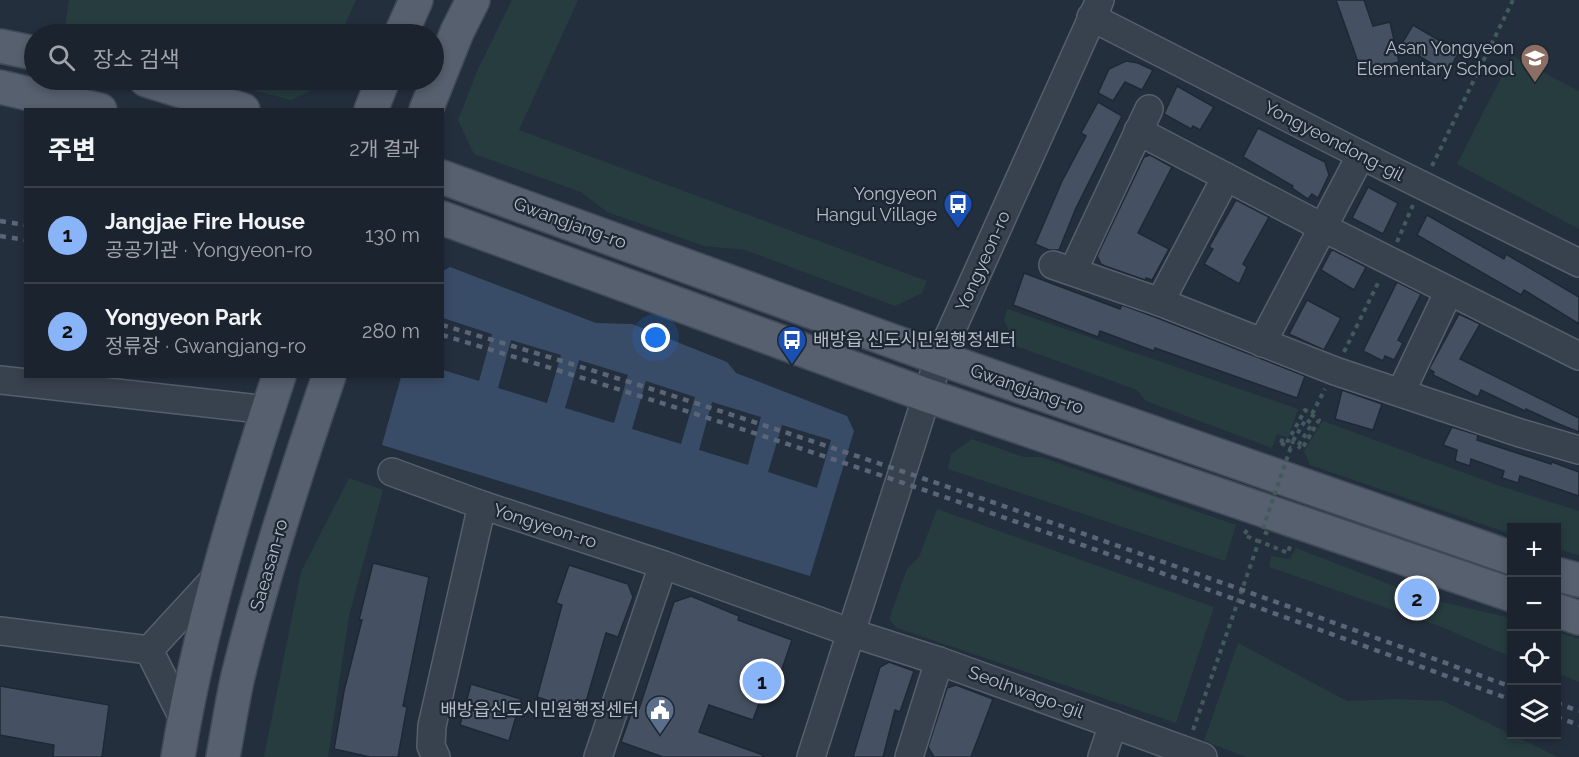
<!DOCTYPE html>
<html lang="ko">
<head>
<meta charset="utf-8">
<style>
	:root { --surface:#1b232e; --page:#282f3a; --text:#f1f3f6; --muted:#a0a4aa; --line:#39404a; --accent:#8ab4f8 }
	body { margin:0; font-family:Raleway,"Noto Sans KR",sans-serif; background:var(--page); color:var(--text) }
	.controls { position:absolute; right:18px; bottom:18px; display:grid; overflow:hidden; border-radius:0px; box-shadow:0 3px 9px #0003 }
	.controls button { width:54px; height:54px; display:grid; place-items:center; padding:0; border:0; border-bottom:2px solid var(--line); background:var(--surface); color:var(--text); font:30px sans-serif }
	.you { position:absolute; left:656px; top:338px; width:21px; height:21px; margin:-15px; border:4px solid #fff; border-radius:50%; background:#1a73e8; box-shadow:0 0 0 9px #1a73e833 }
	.badge { display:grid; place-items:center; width:39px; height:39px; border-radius:50%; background:var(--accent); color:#111; font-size:20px; font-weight:700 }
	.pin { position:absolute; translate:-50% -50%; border:3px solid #fff; box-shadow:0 2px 6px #0006 }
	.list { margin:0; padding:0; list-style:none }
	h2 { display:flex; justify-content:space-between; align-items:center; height:78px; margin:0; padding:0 24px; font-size:26px }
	h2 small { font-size:20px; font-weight:400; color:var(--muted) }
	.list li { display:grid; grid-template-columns:39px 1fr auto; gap:18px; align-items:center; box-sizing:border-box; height:96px; padding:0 24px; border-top:2px solid var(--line) }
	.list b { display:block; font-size:22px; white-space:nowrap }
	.list p { margin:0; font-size:20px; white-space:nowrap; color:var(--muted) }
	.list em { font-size:20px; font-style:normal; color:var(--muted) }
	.icon { flex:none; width:33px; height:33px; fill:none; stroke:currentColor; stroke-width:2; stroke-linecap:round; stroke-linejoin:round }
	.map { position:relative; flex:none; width:1579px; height:757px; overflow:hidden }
	.search { position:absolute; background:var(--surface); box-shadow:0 3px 9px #0003; left:24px; top:24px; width:420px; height:66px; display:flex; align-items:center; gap:15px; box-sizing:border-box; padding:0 21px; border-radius:33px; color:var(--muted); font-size:22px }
	.panel { position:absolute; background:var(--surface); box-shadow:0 3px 9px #0003; left:24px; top:108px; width:420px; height:270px; border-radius:0px }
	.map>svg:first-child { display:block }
</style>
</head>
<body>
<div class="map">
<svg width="1579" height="757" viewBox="0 0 1579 757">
	<rect width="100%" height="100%" fill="#242f3e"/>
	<g fill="#263c3f">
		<polygon points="69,0 356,0 341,34 64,34"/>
		<polygon points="512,0 578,0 519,130 927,281 922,293 895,306 745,250 704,246 607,212 581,192 474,154 458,120 478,69"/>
		<polygon points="1512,56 1579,91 1579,229 1457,164"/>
		<polygon points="215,80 321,80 318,87 291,100"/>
		<polygon points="1007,309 1298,409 1288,438 1277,434 1272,448 1146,401 1137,390 1016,346 1004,320"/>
		<polygon points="1323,421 1500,486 1579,511 1579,555 1557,549 1556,528 1512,528 1511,534 1310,465 1304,451"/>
		<polygon points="972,439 1024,457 1041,457 1236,525 1225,561 948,469 951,454"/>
		<polygon points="349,478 383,490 349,616 328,757 264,757 301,572"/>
		<polygon points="937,509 1214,607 1176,723 897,628 889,619 907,569 919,557"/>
		<polygon points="1296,548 1425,598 1511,618 1511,657 1439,626 1269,567 1271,556 1290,559"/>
		<polygon points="1557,632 1579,639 1579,682 1557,673"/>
		<polygon points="1238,643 1347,701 1399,699 1443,701 1558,757 1246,757 1204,741"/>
	</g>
	<path fill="#394c67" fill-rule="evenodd" d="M 450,267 L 596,323 L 632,324 L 727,362 L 736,373 L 847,416 L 854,431 L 810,576 L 382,445 L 401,377 L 442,376 L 443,370 L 479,381 L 492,334 L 443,318 L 443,271 ZM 511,340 L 561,355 L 547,403 L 498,388 ZM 579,360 L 628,375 L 614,423 L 565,408 ZM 646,381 L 695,397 L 681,444 L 632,429 ZM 712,402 L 761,417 L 748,465 L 699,450 ZM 782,425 L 831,440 L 817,488 L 768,472 Z"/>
	<g fill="#455162" stroke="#1f2835" stroke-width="1.5">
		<polygon points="1336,0 1364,0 1373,26 1390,22 1399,62 1386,65 1388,71 1364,79"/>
		<polygon points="1413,25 1459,52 1447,73 1401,45"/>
		<polygon points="1126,61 1138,63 1153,70 1142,90 1125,82 1113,101 1098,93 1109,69"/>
		<polygon points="1177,86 1214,107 1200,130 1193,126 1191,129 1164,114"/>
		<polygon points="1098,102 1122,116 1076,208 1059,250 1049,250 1035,244 1062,181 1086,136 1081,133"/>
		<polygon points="1258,128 1325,162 1329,175 1318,198 1312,194 1308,199 1292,188 1293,186 1243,157"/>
		<polygon points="1150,155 1172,167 1138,233 1169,249 1152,280 1146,278 1145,280 1105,266 1101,264 1097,256 1144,157"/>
		<polygon points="1368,187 1398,203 1383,234 1352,218"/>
		<polygon points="1236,200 1269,217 1243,264 1247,267 1239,284 1204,264 1213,249 1209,247"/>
		<polygon points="1427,215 1504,259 1506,254 1579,297 1579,324 1524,290 1521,295 1417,235"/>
		<polygon points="1333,250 1366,267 1354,290 1321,270 1331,251"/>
		<polygon points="1024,273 1120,309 1122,305 1155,317 1305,376 1297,398 1155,348 1154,351 1100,331 1098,337 1013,305"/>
		<polygon points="1397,282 1421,294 1398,340 1403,343 1394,360 1385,356 1383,361 1363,351"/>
		<polygon points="1307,300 1341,318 1324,350 1289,334"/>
		<polygon points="1459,314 1480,324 1460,359 1579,418 1579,432 1554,422 1526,409 1525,411 1481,390 1478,397 1433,375 1434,372 1429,369"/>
		<polygon points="1342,390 1382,404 1373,430 1335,419"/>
		<polygon points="1452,427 1478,435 1477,440 1551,464 1552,462 1579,472 1579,496 1520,476 1518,483 1502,478 1504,471 1471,459 1470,466 1455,461 1457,450 1443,445"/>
		<polygon points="373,563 429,577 403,706 407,707 398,757 370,757 334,749 344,691 362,620 359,620"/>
		<polygon points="569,565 628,584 633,597 618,637 606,633 583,712 537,697 562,605 556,603"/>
		<polygon points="691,596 739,616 738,620 792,640 780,675 770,673 753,720 709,705 699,732 763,755 763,757 663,757 621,742 633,708 639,709 674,602"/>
		<polygon points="889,662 914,671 900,712 895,710 883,757 853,757 880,667"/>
		<polygon points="471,684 521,699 509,741 460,725"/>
		<polygon points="956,685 993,699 971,757 934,757 928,747 947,688"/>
		<polygon points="0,686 109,705 102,757 53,757 54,745 0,735"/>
	</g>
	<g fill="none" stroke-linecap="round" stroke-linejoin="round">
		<g stroke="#565f6c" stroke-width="30">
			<g id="minor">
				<polyline points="1091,17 1361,155 1579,263"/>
				<polyline points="1138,131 1324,228 1579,356"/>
				<polyline points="1053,265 1160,302 1335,371 1520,433 1579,450"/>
				<polyline points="1073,271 1149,109"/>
				<polyline points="1160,302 1226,177"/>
				<polyline points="1262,343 1361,155"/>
				<polyline points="0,380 268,410"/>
				<polyline points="1401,392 1449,291"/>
				<polyline points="392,472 482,505 664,565 852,633 939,661 1203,757"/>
				<polyline points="0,631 149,650"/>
				<polyline points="149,650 219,574"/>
				<polyline points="149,650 184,720"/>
				<polyline points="436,757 431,746 432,726 482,505"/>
				<polyline points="598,757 663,565"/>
				<polyline points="811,757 939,358 1100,0"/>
				<polyline points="909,757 939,661"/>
				<polyline points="1102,757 1113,724"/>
			</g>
		</g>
		<g stroke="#414a57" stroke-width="36">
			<g id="major">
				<polyline points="401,34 416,0"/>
				<polyline points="0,46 34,53"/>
				<polyline points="146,80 243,110"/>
				<polyline points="0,87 100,110"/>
				<polyline points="371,110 383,80"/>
				<polyline points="426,110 457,32 473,0"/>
				<polyline points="442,177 939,358 1512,558"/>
				<polyline points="442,218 926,395 1512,595"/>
				<polyline points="1556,574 1579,580"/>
				<polyline points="1556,610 1579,618"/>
				<path d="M 178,757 C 199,628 238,501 279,376"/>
				<path d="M 223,757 C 228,730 232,702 238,676 C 263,574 295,475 329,376"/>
			</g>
		</g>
		<g stroke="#44595c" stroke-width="4" stroke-dasharray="4.5 4.5" stroke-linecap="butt">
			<polyline points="1432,166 1513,0"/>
			<polyline points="1397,242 1413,205"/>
			<polyline points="1344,352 1379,281"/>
			<polyline points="1312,414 1325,389"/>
			<polyline points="1293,441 1306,419 1312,424 1298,446"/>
			<polyline points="1281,443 1283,438 1288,441 1305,410 1319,420 1302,449 1298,446"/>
			<polyline points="1281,443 1291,448"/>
			<polyline points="1247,530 1244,535 1258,541"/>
			<polyline points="1193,730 1259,541 1288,553 1290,546"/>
		</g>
		<use href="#minor" stroke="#38414e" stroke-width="27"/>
		<use href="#major" stroke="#56606e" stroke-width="33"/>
		<g stroke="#5a6575" stroke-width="4.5" stroke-dasharray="6 6" stroke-linecap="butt">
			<polyline points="0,221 26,225"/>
			<polyline points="0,236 26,240"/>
			<path d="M 442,325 C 803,431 1158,559 1512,687"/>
			<path d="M 442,335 C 804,443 1158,570 1512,700"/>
			<polyline points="1556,703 1579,711"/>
			<polyline points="1556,717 1579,725"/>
		</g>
		<polyline stroke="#44595c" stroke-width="4" stroke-dasharray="4.5 4.5" stroke-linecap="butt" points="1268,534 1262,531 1293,441"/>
	</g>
	<defs>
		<g id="school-pin" transform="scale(1.5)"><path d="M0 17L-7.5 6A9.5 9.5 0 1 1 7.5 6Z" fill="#8d6e63" stroke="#1d2633"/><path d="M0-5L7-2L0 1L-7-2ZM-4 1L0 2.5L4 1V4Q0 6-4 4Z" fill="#fff"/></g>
		<g id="bus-pin" transform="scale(1.5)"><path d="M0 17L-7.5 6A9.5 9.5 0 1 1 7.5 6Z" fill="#1a4fb4" stroke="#1d2633"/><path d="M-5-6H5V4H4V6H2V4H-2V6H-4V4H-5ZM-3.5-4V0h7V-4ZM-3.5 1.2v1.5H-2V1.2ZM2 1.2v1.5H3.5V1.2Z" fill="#fff"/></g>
		<g id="civic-pin" transform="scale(1.5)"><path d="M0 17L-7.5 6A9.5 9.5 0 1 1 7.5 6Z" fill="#5c6f8a" stroke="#1d2633"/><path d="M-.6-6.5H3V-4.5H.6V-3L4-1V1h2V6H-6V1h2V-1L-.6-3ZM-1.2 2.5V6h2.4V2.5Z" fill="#fff"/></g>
	</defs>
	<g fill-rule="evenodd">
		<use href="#school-pin" x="1535" y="58"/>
		<use href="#bus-pin" x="958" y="204"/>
		<use href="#bus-pin" x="792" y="340"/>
		<use href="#civic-pin" x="660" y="710"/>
	</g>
	<g text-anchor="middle" stroke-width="4.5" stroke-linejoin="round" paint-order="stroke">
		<g font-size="18" fill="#b4bcc9" stroke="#1d2633" text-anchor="end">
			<text x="1514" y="54">Asan Yongyeon<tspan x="1514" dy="21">Elementary School</tspan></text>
			<text x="937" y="200">Yongyeon<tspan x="937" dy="21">Hangul Village</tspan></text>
			<text x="813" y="346" text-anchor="start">배방읍 신도시민원행정센터</text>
			<text x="639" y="716">배방읍신도시민원행정센터</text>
		</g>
		<g font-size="18" fill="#b4bcc9" stroke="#1d2633">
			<text transform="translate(1334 141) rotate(27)" y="6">Yongyeondong-gil</text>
			<text transform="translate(570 223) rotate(20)" y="6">Gwangjang-ro</text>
			<text transform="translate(983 261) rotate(-66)" y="6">Yongyeon-ro</text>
			<text transform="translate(1027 389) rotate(19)" y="6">Gwangjang-ro</text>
			<text transform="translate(545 526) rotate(18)" y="6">Yongyeon-ro</text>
			<text transform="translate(269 565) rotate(-74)" y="6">Saeasan-ro</text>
			<text transform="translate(1026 692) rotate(20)" y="6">Seolhwago-gil</text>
		</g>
	</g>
</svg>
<div class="controls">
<button>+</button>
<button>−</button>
<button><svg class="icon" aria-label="locate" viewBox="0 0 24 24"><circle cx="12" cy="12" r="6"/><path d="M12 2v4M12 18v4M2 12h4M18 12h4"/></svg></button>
<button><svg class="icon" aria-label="layers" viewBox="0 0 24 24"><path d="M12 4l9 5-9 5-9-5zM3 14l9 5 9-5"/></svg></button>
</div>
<div class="you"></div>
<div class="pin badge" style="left:762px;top:681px">1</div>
<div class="pin badge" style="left:1417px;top:598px">2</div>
<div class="search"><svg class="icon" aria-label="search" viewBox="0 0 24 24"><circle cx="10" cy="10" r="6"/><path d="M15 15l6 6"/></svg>장소 검색</div>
<section class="panel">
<h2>주변<small>2개 결과</small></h2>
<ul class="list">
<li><span class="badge">1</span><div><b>Jangjae Fire House</b><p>공공기관 · Yongyeon-ro</p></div><em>130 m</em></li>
<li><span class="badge">2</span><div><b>Yongyeon Park</b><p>정류장 · Gwangjang-ro</p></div><em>280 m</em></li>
</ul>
</section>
</div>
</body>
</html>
